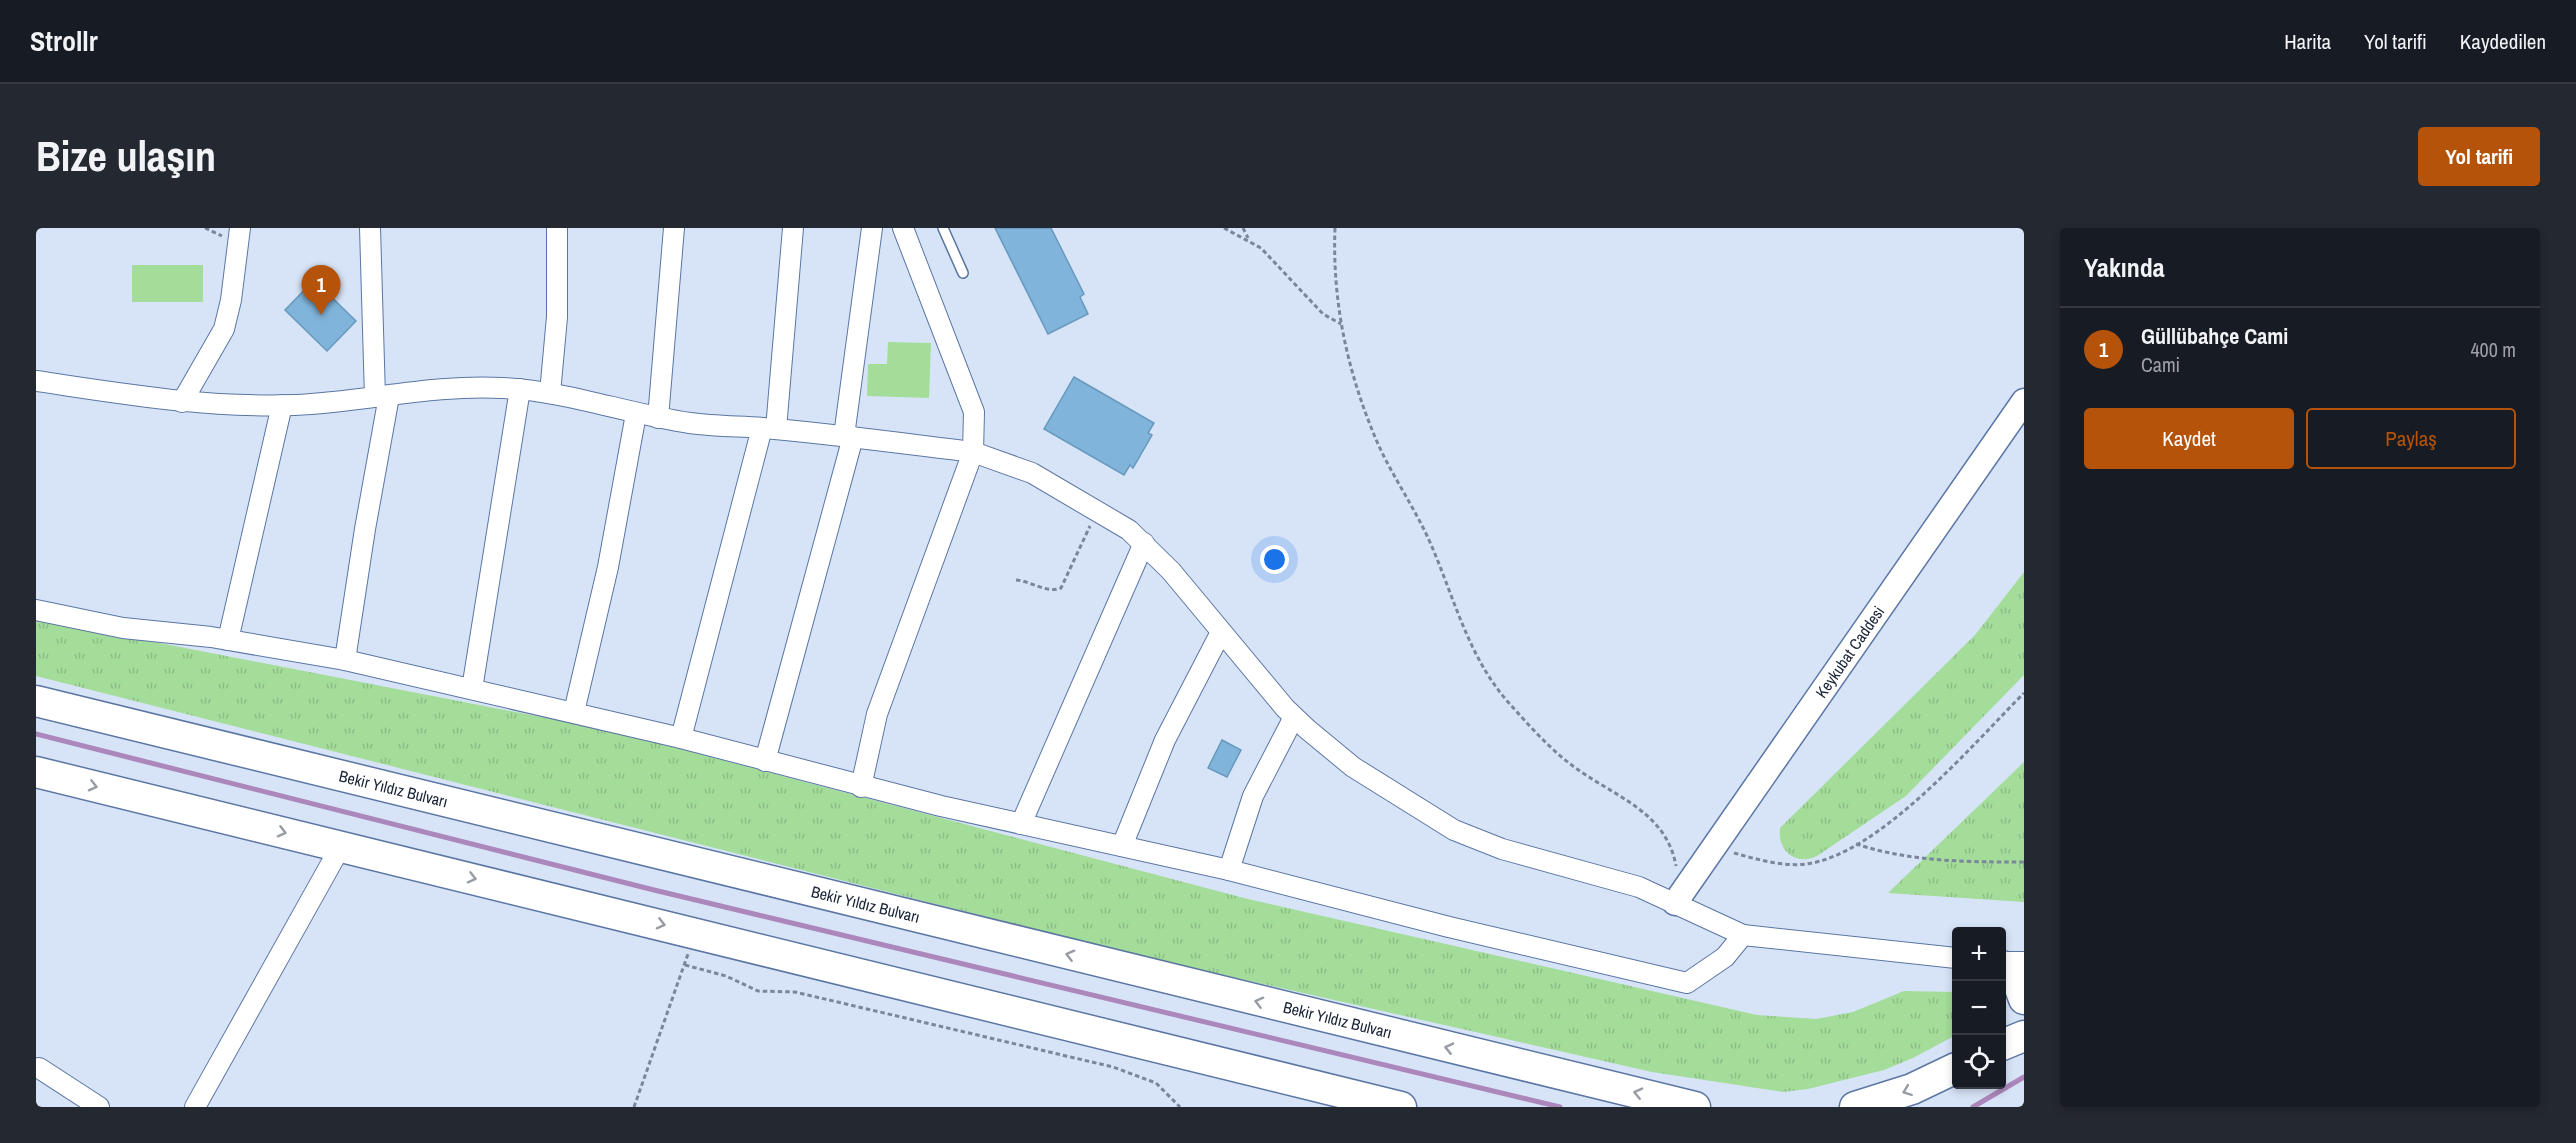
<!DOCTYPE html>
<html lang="tr">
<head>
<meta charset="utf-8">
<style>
	:root { --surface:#171b24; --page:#242831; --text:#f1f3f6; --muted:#9ea1a6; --line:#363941; --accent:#b45309 }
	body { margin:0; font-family:"Archivo Narrow",sans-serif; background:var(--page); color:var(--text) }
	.controls { position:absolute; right:18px; bottom:18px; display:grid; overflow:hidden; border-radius:6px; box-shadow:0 3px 9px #0003 }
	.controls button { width:54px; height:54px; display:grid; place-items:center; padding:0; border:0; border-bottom:2px solid var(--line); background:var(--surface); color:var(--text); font:30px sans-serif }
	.you { position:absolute; left:1239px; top:332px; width:21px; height:21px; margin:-15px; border:4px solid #fff; border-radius:50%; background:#1a73e8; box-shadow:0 0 0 9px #1a73e833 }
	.badge { display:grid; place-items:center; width:39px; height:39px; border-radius:50%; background:var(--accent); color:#fff; font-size:20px; font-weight:700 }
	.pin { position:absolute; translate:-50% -50px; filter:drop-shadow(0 2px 3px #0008) }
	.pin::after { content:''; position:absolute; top:32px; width:21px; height:18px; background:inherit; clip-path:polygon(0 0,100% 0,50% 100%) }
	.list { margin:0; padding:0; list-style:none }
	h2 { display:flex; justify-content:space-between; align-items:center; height:78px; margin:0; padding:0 24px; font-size:26px }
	h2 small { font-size:20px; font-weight:400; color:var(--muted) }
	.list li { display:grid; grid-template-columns:39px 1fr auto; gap:18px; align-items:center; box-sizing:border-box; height:84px; padding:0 24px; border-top:2px solid var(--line) }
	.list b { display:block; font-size:22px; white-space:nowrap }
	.list p { margin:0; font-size:20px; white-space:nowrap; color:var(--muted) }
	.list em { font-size:20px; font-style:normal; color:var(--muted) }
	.actions { display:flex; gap:12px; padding:18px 24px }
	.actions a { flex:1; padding:14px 0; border:2px solid var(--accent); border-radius:6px; text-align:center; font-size:21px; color:var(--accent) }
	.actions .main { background:var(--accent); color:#fff }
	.icon { flex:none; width:33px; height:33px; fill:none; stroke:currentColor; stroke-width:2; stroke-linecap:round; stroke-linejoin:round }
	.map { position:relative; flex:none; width:1988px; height:879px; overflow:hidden; border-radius:6px }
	header { display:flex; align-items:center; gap:36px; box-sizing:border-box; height:84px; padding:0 30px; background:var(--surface); border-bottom:2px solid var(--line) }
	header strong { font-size:28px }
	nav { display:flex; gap:33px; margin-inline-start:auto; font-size:21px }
	.intro { display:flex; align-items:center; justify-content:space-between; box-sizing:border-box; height:144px; padding:0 36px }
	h1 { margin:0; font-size:42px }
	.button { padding:15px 27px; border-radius:6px; background:var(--accent); color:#fff; font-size:21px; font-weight:700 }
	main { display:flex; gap:36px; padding:0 36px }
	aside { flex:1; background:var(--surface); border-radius:6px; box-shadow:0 3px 9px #0003 }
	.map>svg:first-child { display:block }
</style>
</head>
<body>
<header>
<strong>Strollr</strong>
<nav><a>Harita</a><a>Yol tarifi</a><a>Kaydedilen</a></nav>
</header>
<div class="intro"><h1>Bize ulaşın</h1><a class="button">Yol tarifi</a></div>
<main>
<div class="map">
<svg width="1988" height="879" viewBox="0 0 1988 879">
	<defs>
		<pattern id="grass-tufts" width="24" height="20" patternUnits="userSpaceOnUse" patternTransform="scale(1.5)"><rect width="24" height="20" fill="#a4dd9a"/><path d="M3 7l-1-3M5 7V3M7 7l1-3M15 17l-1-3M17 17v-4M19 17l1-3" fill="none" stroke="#8cbd85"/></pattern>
	</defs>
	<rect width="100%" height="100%" fill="#d7e4f8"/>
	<g fill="url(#grass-tufts)">
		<path d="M 1988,344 L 1988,447 L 1870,568 L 1781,628 C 1760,638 1741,623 1744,600 L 1939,407 Z"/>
		<polygon points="0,391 577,503 1208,670 1721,787 1780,791 1817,784 1868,763 1920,764 1920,807 1877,830 1848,842 1772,861 1747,864 1616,844 1112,730 0,448"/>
		<polygon points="1988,534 1988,674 1852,665"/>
	</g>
	<g fill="#a4dd9a">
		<rect x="96" y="37" width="71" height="37"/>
		<polygon points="852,114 895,115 893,170 831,168 832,136 851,136"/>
	</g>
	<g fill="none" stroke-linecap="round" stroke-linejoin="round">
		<g stroke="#ac87bc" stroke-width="5">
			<polyline points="0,506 618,662 1524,879"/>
			<polyline points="1937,879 1988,849"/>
		</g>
	</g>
	<g fill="#81b4da" stroke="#6699bd" stroke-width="1.5">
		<polygon points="959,0 1015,0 1048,66 1044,69 1052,86 1012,106"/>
		<polygon points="278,52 320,93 291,123 249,82"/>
		<polygon points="1038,149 1118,195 1112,205 1116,207 1097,240 1094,237 1088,247 1008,201"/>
		<polygon points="1186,512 1205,522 1191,549 1172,540"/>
	</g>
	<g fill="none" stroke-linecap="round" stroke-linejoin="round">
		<g stroke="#5b76a3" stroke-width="12">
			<polyline id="service" points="907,0 927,45"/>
		</g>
		<g stroke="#5b76a3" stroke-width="22">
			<g id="minor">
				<polyline points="334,0 339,169"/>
				<path d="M 0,153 C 89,166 168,180 259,177 C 329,174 397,156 467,160 C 531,163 591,186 654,195 C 682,199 711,198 739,201 C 805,207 871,216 937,224 L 996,245 L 1093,302 L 1135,343 L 1249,480 L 1271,501 L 1317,539 L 1418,602 L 1466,621 L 1603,659 L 1707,707 L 1920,730"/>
				<polyline points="514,165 521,89 521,0"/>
				<polyline points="146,174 188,101 195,72 204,0"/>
				<polyline points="622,190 638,0"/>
				<polyline points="740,201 757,0"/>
				<polyline points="808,208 836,0"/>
				<polyline points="0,382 87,400 175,409 309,432 645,510 905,578 1193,642 1413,699 1651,755 1689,729 1707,707"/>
				<polyline points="192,412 246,177"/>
				<polyline points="309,432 329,301 353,168"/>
				<polyline points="436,461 484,161"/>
				<polyline points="538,484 572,339 600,186"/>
				<polyline points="645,510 726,200"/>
				<polyline points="729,533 817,209"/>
				<polyline points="825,559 841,486 937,224 938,184 867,0"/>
				<polyline points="985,596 1108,315"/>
				<polyline points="1086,618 1129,512 1185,404"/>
				<polyline points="1193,642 1217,568 1258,489"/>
				<polyline points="1966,734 1988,734"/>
				<polyline points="3,840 63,879"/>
				<polyline points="159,879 305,618"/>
			</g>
		</g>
		<g stroke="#5b76a3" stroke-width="27">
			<g id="tertiary">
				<path id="s1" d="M 1639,675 L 1988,173"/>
			</g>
		</g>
		<g stroke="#5b76a3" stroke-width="33">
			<g id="primary">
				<path id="s2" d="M 0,473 L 1659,879"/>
				<polyline points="0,544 1365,879"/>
				<polyline points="1966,738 1982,755 1988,771"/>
				<polyline points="1966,817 1988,808"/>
				<polyline points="1819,879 1876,861 1920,840"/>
			</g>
		</g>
		<g stroke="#7a8699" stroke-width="3" stroke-dasharray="4.5 3" stroke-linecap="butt">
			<polyline points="169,0 186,8"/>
			<polyline points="1188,0 1225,20 1287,86 1305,96"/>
			<polyline points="1207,0 1212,10"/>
			<path d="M 1299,0 C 1296,75 1312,147 1342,216 C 1357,249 1378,279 1393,312 C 1418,368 1431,427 1472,474 C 1491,495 1511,518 1533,535 C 1573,567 1630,581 1640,638"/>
			<path d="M 980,352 C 995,353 1011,366 1025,360 L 1054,298"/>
			<path d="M 1820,616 C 1875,634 1931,634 1988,634"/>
			<path d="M 1698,625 C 1720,631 1746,639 1770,636 C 1843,627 1937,516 1988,465"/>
			<polyline points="649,737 690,748 722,763 759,764 1077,839 1120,855 1144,879"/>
			<polyline points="598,879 652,726"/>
		</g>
		<use href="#service" stroke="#fff" stroke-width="9"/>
		<use href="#minor" stroke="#fff" stroke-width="20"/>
		<use href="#tertiary" stroke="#fff" stroke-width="24"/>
		<use href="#primary" stroke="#fff" stroke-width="30"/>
	</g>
	<defs><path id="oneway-chevron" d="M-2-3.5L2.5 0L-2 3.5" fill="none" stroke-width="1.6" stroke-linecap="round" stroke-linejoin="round" transform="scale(1.5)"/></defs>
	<g stroke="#979ca5">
		<use href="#oneway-chevron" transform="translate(57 558) rotate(14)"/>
		<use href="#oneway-chevron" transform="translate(246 604) rotate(14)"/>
		<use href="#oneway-chevron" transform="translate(436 650) rotate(14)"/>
		<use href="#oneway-chevron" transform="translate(625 696) rotate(14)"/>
		<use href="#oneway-chevron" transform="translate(1034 727) rotate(-166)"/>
		<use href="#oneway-chevron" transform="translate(1223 774) rotate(-166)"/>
		<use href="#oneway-chevron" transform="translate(1413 820) rotate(-167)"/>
		<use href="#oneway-chevron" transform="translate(1871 863) rotate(159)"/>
		<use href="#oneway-chevron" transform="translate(1602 865) rotate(-167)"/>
	</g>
	<g text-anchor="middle" stroke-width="4.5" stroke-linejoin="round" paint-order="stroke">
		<g font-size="16" fill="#182336" stroke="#d7e4f8">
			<text dy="6" stroke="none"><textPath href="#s1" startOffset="306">Keykubat Caddesi</textPath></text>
			<text dy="6" stroke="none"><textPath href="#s2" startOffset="368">Bekir Yıldız Bulvarı</textPath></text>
			<text dy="6" stroke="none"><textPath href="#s2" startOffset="854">Bekir Yıldız Bulvarı</textPath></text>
			<text dy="6" stroke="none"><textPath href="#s2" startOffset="1340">Bekir Yıldız Bulvarı</textPath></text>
		</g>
	</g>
</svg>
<div class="controls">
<button>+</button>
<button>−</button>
<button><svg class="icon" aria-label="locate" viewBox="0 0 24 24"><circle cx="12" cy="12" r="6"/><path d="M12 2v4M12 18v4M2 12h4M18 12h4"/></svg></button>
</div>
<div class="you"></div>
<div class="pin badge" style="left:285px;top:87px">1</div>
</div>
<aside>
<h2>Yakında<small></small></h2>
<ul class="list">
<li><span class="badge">1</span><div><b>Güllübahçe Cami</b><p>Cami</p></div><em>400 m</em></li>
</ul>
<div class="actions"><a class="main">Kaydet</a><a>Paylaş</a></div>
</aside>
</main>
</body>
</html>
